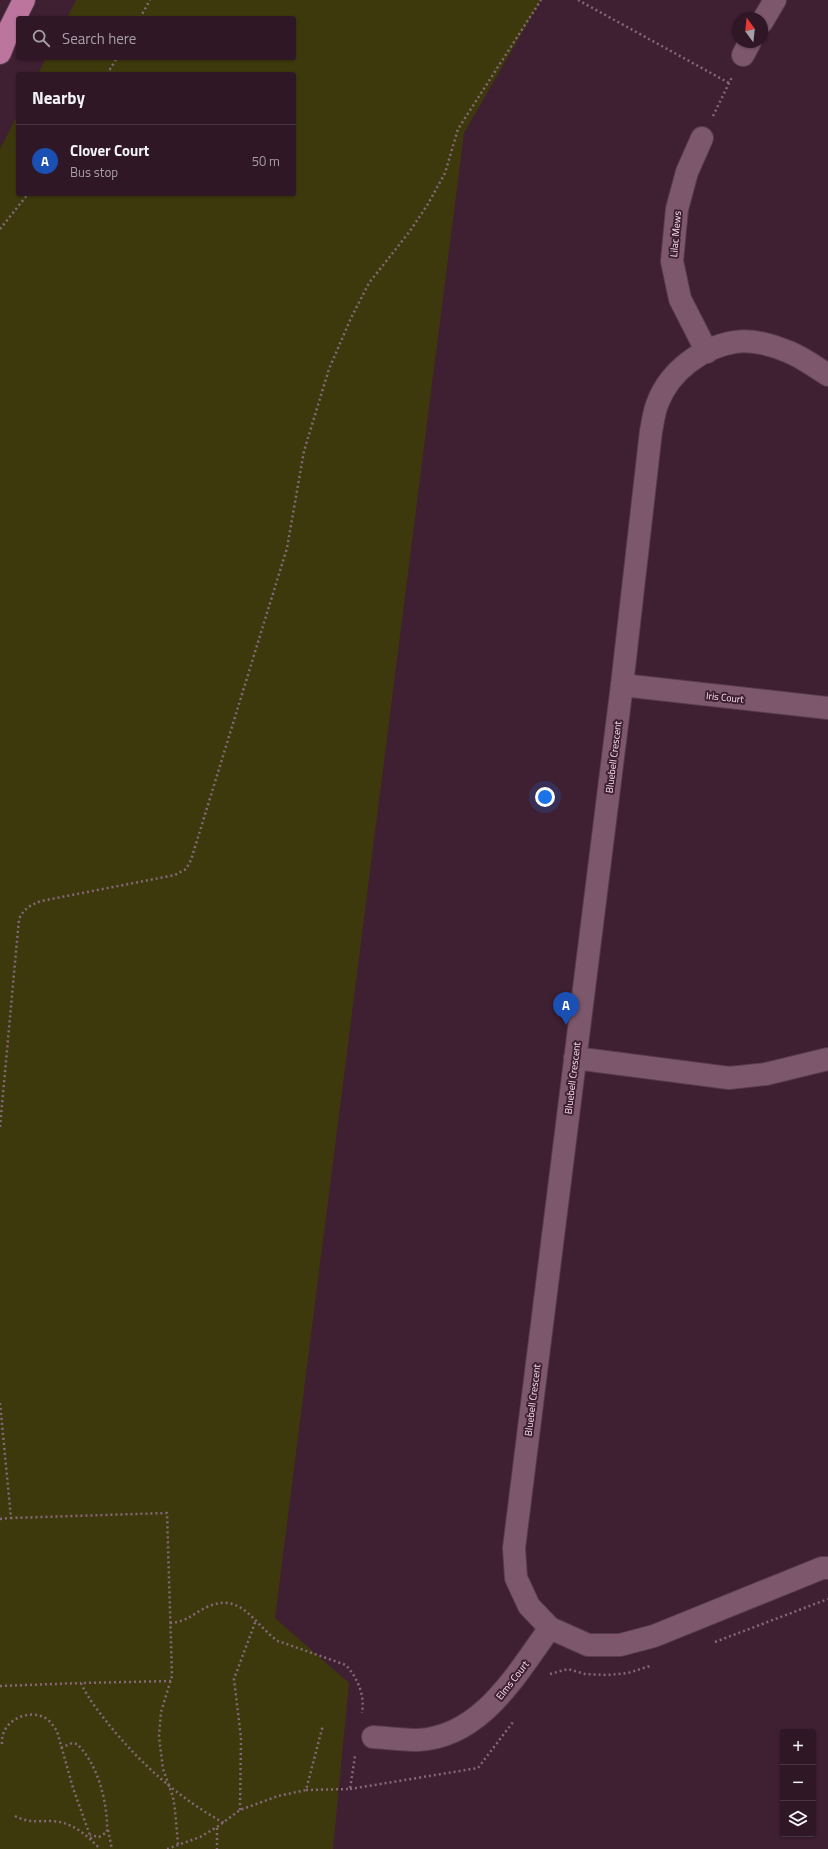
<!DOCTYPE html>
<html lang="en">
<head>
<meta charset="utf-8">
<style>
	:root { --surface:#2f1726; --page:#3b2432; --text:#f1f3f6; --muted:#a79fa7; --line:#4a3643; --accent:#1a73e8 }
	body { margin:0; font-family:"Titillium Web",sans-serif; background:var(--page); color:var(--text) }
	.controls { position:absolute; right:12px; bottom:12px; display:grid; overflow:hidden; border-radius:4px; box-shadow:0 1px 3px #0004 }
	.controls button { width:36px; height:36px; display:grid; place-items:center; padding:0; border:0; border-bottom:1px solid var(--line); background:var(--surface); color:var(--text); font:20px sans-serif }
	.compass { position:absolute; left:732px; top:12px; width:36px; height:36px; border-radius:50%; background:var(--surface); box-shadow:0 1px 3px #0004; rotate:345deg }
	.you { position:absolute; left:545px; top:797px; width:14px; height:14px; margin:-10px; border:3px solid #fff; border-radius:50%; background:#1a73e8; box-shadow:0 0 0 6px #1a73e833 }
	.badge { display:grid; place-items:center; width:26px; height:26px; border-radius:50%; background:var(--accent); color:#fff; font-size:13px; font-weight:700 }
	.pin { position:absolute; translate:-50% -33px; filter:drop-shadow(0 1px 2px #0008) }
	.pin::after { content:''; position:absolute; top:21px; width:14px; height:12px; background:inherit; clip-path:polygon(0 0,100% 0,50% 100%) }
	.list { margin:0; padding:0; list-style:none }
	h2 { display:flex; justify-content:space-between; align-items:center; height:52px; margin:0; padding:0 16px; font-size:17px }
	h2 small { font-size:13px; font-weight:400; color:var(--muted) }
	.list li { display:grid; grid-template-columns:26px 1fr auto; gap:12px; align-items:center; box-sizing:border-box; height:72px; padding:0 16px; border-top:1px solid var(--line) }
	.list b { display:block; font-size:15px; white-space:nowrap }
	.list p { margin:0; font-size:13px; white-space:nowrap; color:var(--muted) }
	.list em { font-size:13px; font-style:normal; color:var(--muted) }
	.icon { flex:none; width:22px; height:22px; fill:none; stroke:currentColor; stroke-width:2; stroke-linecap:round; stroke-linejoin:round }
	.map { position:relative; flex:none; width:828px; height:1849px; overflow:hidden }
	.search { position:absolute; background:var(--surface); box-shadow:0 1px 3px #0004; left:16px; top:16px; width:280px; height:44px; display:flex; align-items:center; gap:10px; box-sizing:border-box; padding:0 14px; border-radius:4px; color:var(--muted); font-size:15px }
	.panel { position:absolute; background:var(--surface); box-shadow:0 1px 3px #0004; left:16px; top:72px; width:280px; height:124px; border-radius:4px }
	.map>svg:first-child { display:block }
</style>
</head>
<body>
<div class="map">
<svg width="828" height="1849" viewBox="0 0 828 1849">
	<rect width="100%" height="100%" fill="#3f1f32"/>
	<polygon fill="#3d390c" points="76,0 541,0 464,133 275,1618 349,1683 333,1849 0,1849 0,149 18,114 18,194 294,194 294,74 38,74 46,58 294,58 294,18 67,18"/>
	<g fill="none" stroke-linecap="round" stroke-linejoin="round">
		<g stroke="#583c4d" stroke-width="24">
			<g id="minor">
				<polyline points="762,22 775,0"/>
				<polyline points="743,55 750,42"/>
				<polyline points="702,138 687,172 677,209 672,261 680,299 707,352"/>
				<path d="M 828,375 C 815,367 802,357 789,352 C 773,345 751,339 735,342 C 702,347 670,371 658,402 C 654,411 653,422 651,431 L 622,685 L 514,1548 L 516,1578 L 529,1606 L 550,1628 L 588,1645 L 620,1645 L 654,1636 L 822,1568 L 828,1568"/>
				<polyline points="622,685 828,708"/>
				<polyline points="575,1058 729,1078 766,1074 828,1059"/>
				<path d="M 373,1737 C 388,1738 403,1740 418,1740 C 482,1737 517,1673 550,1628"/>
			</g>
		</g>
		<g stroke="#583c4d" stroke-width="24">
			<polyline id="highway" points="0,53 10,28 24,0"/>
		</g>
		<g stroke="#846878" stroke-width="2.5" stroke-dasharray="2 3" stroke-linecap="butt">
			<polyline points="578,0 729,83"/>
			<polyline points="140,18 150,0"/>
			<polyline points="107,74 117,58"/>
			<polyline points="713,116 732,77"/>
			<polyline points="0,229 28,194"/>
			<path d="M 0,1127 L 19,919 C 24,908 31,905 41,901 L 175,875 L 186,869 L 191,860 L 287,548 L 304,451 L 329,369 L 351,318 L 369,283 L 410,231 L 428,204 L 445,173 L 458,129 L 541,0"/>
			<polyline points="0,1403 11,1518 167,1513 172,1676 161,1712 159,1736 163,1769 173,1797 175,1810 178,1844"/>
			<polyline points="0,1519 11,1518"/>
			<path d="M 170,1623 C 189,1621 192,1614 207,1607 C 242,1591 254,1625 278,1641 L 346,1665 C 358,1679 365,1695 362,1713"/>
			<polyline points="715,1642 828,1599"/>
			<polyline points="550,1674 568,1669 585,1674 607,1675 628,1673 650,1666"/>
			<path d="M 171,1681 L 81,1683 C 88,1699 100,1713 110,1726 C 143,1766 179,1798 224,1823"/>
			<polyline points="0,1686 81,1683"/>
			<path d="M 2,1744 C 0,1721 29,1707 47,1719 C 51,1722 54,1727 57,1731 L 73,1788 L 92,1841"/>
			<path d="M 61,1748 L 72,1743 L 77,1744 C 98,1764 108,1803 107,1832 L 99,1837 L 90,1835"/>
			<polyline points="350,1789 478,1768 513,1722"/>
			<polyline points="306,1790 350,1789 355,1756"/>
			<polyline points="240,1810 241,1738 234,1679 256,1620"/>
			<path d="M 15,1816 C 28,1823 38,1821 52,1821 C 72,1822 87,1835 100,1849"/>
			<polyline points="217,1828 217,1849"/>
			<polyline points="108,1830 112,1849"/>
			<polyline points="167,1849 200,1837 217,1827 240,1810 278,1796 306,1790 323,1725"/>
		</g>
		<use href="#minor" stroke="#7d586d" stroke-width="22"/>
		<use href="#highway" stroke="#bc769e" stroke-width="22"/>
	</g>
	<g text-anchor="middle" stroke-width="4" stroke-linejoin="round" paint-order="stroke">
		<g font-size="10" fill="#fae4f0" stroke="#3f1f32">
			<text transform="translate(675 234) rotate(-85)" y="4">Lilac Mews</text>
			<text transform="translate(725 697) rotate(6)" y="4">Iris Court</text>
			<text transform="translate(613 757) rotate(-83)" y="4">Bluebell Crescent</text>
			<text transform="translate(572 1078) rotate(-83)" y="4">Bluebell Crescent</text>
			<text transform="translate(532 1400) rotate(-83)" y="4">Bluebell Crescent</text>
			<text transform="translate(512 1680) rotate(-52)" y="4">Elms Court</text>
		</g>
	</g>
</svg>
<div class="controls">
<button>+</button>
<button>−</button>
<button><svg class="icon" aria-label="layers" viewBox="0 0 24 24"><path d="M12 4l9 5-9 5-9-5zM3 14l9 5 9-5"/></svg></button>
</div>
<svg class="compass" viewBox="-18 -18 36 36"><path d="M0-13l5 13h-10z" fill="#e53935"/><path d="M0 13l5-13h-10z" fill="#a79fa7"/></svg>
<div class="you"></div>
<div class="pin badge" style="left:566px;top:1025px;background:#1a4fb4">A</div>
<div class="search"><svg class="icon" aria-label="search" viewBox="0 0 24 24"><circle cx="10" cy="10" r="6"/><path d="M15 15l6 6"/></svg>Search here</div>
<section class="panel">
<h2>Nearby<small></small></h2>
<ul class="list">
<li><span class="badge" style="background:#1a4fb4">A</span><div><b>Clover Court</b><p>Bus stop</p></div><em>50 m</em></li>
</ul>
</section>
</div>
</body>
</html>
